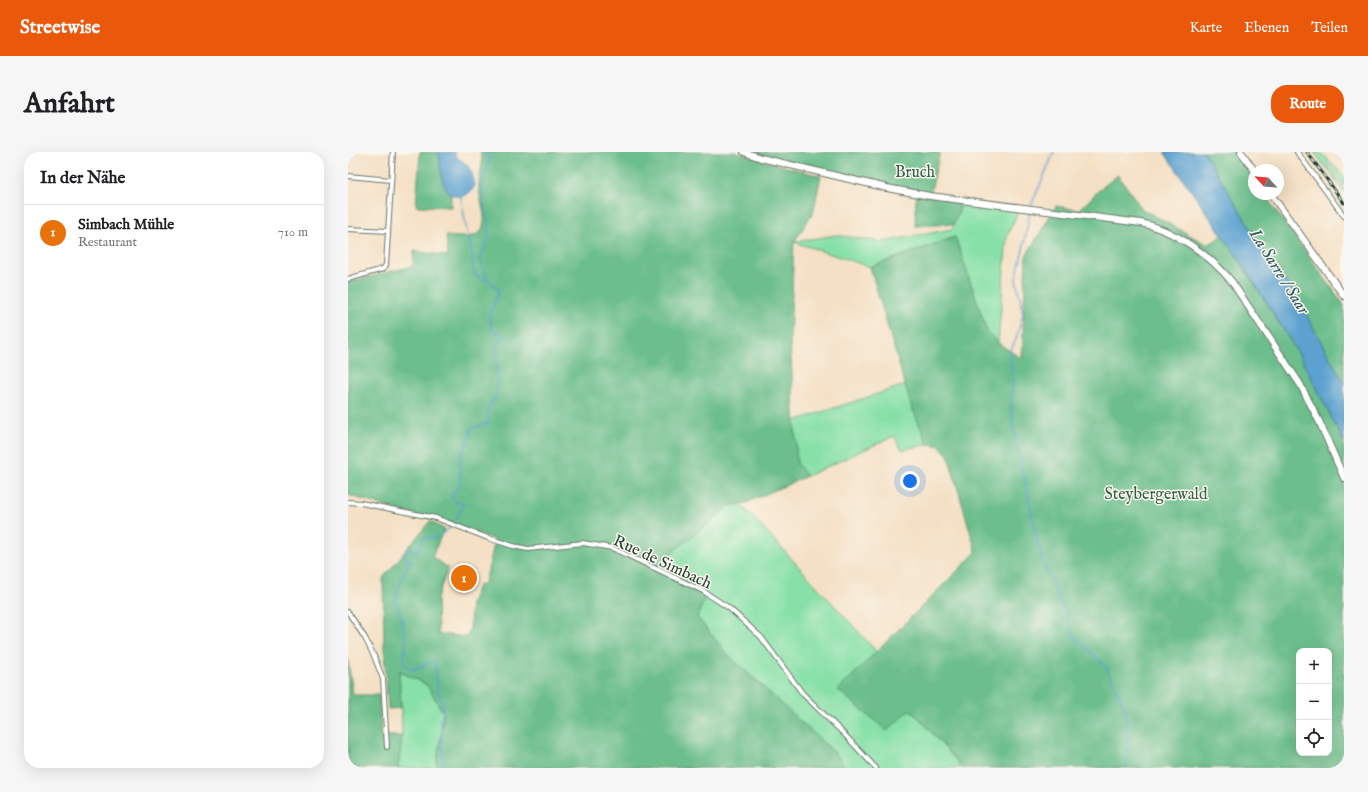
<!DOCTYPE html>
<html lang="de">
<head>
<meta charset="utf-8">
<style>
	:root { --surface:#fff; --page:#f6f6f6; --text:#202124; --muted:#757577; --line:#e0e0e0; --accent:#ea580c }
	body { margin:0; font-family:"IM FELL English",serif; background:var(--page); color:var(--text) }
	.controls { position:absolute; right:12px; bottom:12px; display:grid; overflow:hidden; border-radius:8px; box-shadow:0 4px 16px #0002 }
	.controls button { width:36px; height:36px; display:grid; place-items:center; padding:0; border:0; border-bottom:1px solid var(--line); background:var(--surface); color:var(--text); font:20px sans-serif }
	.compass { position:absolute; left:900px; top:12px; width:36px; height:36px; border-radius:50%; background:var(--surface); box-shadow:0 4px 16px #0002; rotate:296deg }
	.you { position:absolute; left:562px; top:329px; width:14px; height:14px; margin:-10px; border:3px solid #fff; border-radius:50%; background:#1a73e8; box-shadow:0 0 0 6px #1a73e833 }
	.badge { display:grid; place-items:center; width:26px; height:26px; border-radius:50%; background:var(--accent); color:#fff; font-size:13px; font-weight:700 }
	.pin { position:absolute; translate:-50% -50%; border:2px solid #fff; box-shadow:0 1px 4px #0006 }
	.list { margin:0; padding:0; list-style:none }
	h2 { display:flex; justify-content:space-between; align-items:center; height:52px; margin:0; padding:0 16px; font-size:17px }
	h2 small { font-size:13px; font-weight:400; color:var(--muted) }
	.list li { display:grid; grid-template-columns:26px 1fr auto; gap:12px; align-items:center; box-sizing:border-box; height:56px; padding:0 16px; border-top:1px solid var(--line) }
	.list b { display:block; font-size:15px; white-space:nowrap }
	.list p { margin:0; font-size:13px; white-space:nowrap; color:var(--muted) }
	.list em { font-size:13px; font-style:normal; color:var(--muted) }
	.icon { flex:none; width:22px; height:22px; fill:none; stroke:currentColor; stroke-width:2; stroke-linecap:round; stroke-linejoin:round }
	.map { position:relative; flex:none; width:996px; height:616px; overflow:hidden; border-radius:16px }
	header { display:flex; align-items:center; gap:24px; box-sizing:border-box; height:56px; padding:0 20px; background:var(--accent); color:#fff }
	header strong { font-size:19px }
	nav { display:flex; gap:22px; margin-inline-start:auto; font-size:14px }
	.intro { display:flex; align-items:center; justify-content:space-between; box-sizing:border-box; height:96px; padding:0 24px }
	h1 { margin:0; font-size:28px }
	.button { padding:10px 18px; border-radius:16px; background:var(--accent); color:#fff; font-size:14px; font-weight:700 }
	main { display:flex; gap:24px; padding:0 24px }
	aside { flex:1; background:var(--surface); border-radius:16px; box-shadow:0 4px 16px #0002 }
	.map>svg:first-child { display:block }
</style>
</head>
<body>
<header>
<strong>Streetwise</strong>
<nav><a>Karte</a><a>Ebenen</a><a>Teilen</a></nav>
</header>
<div class="intro"><h1>Anfahrt</h1><a class="button">Route</a></div>
<main>
<aside>
<h2>In der Nähe<small></small></h2>
<ul class="list">
<li><span class="badge" style="background:#e8710a">1</span><div><b>Simbach Mühle</b><p>Restaurant</p></div><em>710 m</em></li>
</ul>
</aside>
<div class="map">
<svg width="996" height="616" viewBox="0 0 996 616">
	<rect width="100%" height="100%" fill="#fbf7ec"/>
	<filter id="ink" filterUnits="userSpaceOnUse"><feTurbulence type="fractalNoise" baseFrequency=".025" numOctaves="2"/><feDisplacementMap in="SourceGraphic" scale="8" xChannelSelector="R" yChannelSelector="G"/><feConvolveMatrix kernelMatrix="1 2 1 2 8 2 1 2 1" color-interpolation-filters="sRGB"/></filter>
	<filter id="wash" filterUnits="userSpaceOnUse"><feTurbulence type="fractalNoise" baseFrequency=".012" numOctaves="4" result="noise"/><feDisplacementMap in="SourceGraphic" scale="16" xChannelSelector="R" yChannelSelector="G"/><feGaussianBlur stdDeviation="0.9" result="paint"/><feColorMatrix in="noise" values="0 0 0 0 0 0 0 0 0 0 0 0 0 0 0 0 0 1.4 0 .05"/><feComposite in="paint" operator="in"/></filter>
	<g filter="url(#wash)">
		<rect width="100%" height="100%" fill="#f4e0c5"/>
		<g fill="#86e0a7" stroke="#528e6e">
			<polygon points="966,0 971,0 981,8 980,11 980,15 996,37 996,40"/>
			<polygon points="983,10 996,25 996,34 982,14"/>
			<polygon points="614,51 671,58 659,84 650,191 639,179 607,85 522,115 446,90 488,83 534,90 604,77"/>
			<polygon points="557,233 563,253 580,292 554,298 546,284 459,324 449,312 446,269"/>
			<polygon points="392,352 417,378 529,500 491,538 539,578 561,558 571,566 615,616 497,616 488,602 379,502 349,465 358,444 305,416 381,354"/>
			<polygon points="50,519 79,533 96,562 88,616 50,616 54,584 53,556"/>
		</g>
		<g fill="#6cbe8c" stroke="#467e60" fill-rule="evenodd">
			<path d="M 72,0 L 91,0 C 93,13 92,33 103,42 L 103,55 L 68,54 Z"/>
			<path d="M 132,0 L 389,0 L 413,8 L 473,24 L 465,61 L 446,90 L 442,186 L 449,312 L 459,324 L 398,351 L 381,354 L 305,416 L 358,444 L 349,465 L 379,502 L 488,602 L 497,616 L 88,616 L 96,562 L 79,533 L 51,519 L 53,556 L 40,557 L 36,496 L 35,426 L 82,369 L 96,377 L 84,405 L 100,416 L 89,446 L 90,482 L 119,485 L 122,475 L 123,450 L 130,434 L 137,431 L 147,388 L 106,372 L 55,360 L 0,343 L 0,130 L 65,114 L 66,99 L 100,104 L 98,84 C 121,86 141,88 135,58 C 134,51 131,44 131,37 C 130,24 137,12 132,0 Z"/>
			<polygon points="404,0 592,0 582,43 473,19 415,4"/>
			<polygon points="856,0 887,0 906,27 906,42 916,42 996,153 996,232 947,142 926,115"/>
			<path d="M 770,23 L 794,57 L 860,93 L 875,83 L 952,204 L 996,290 L 996,616 L 615,616 L 571,566 L 561,558 L 539,579 L 490,538 L 628,400 L 600,303 L 592,294 L 580,292 L 563,253 L 522,115 L 607,85 L 639,179 L 650,191 L 674,207 L 678,104 L 708,54 L 731,58 L 751,38 ZM 951,499 L 981,499 L 981,601 L 951,601 Z"/>
			<polygon points="568,43 612,48 610,61 605,72 567,74"/>
			<polygon points="0,508 5,543 31,543 33,584 54,584 50,616 0,616"/>
		</g>
		<g fill="#5ba1d0" stroke="#3d6f82">
			<path d="M 91,0 L 107,0 C 108,8 113,7 118,12 C 123,17 126,26 127,33 C 125,38 121,42 115,44 C 112,45 109,44 106,43 C 91,37 93,14 91,0 Z"/>
			<polygon points="816,0 856,0 926,115 947,142 996,232 996,290 952,204 895,113"/>
		</g>
		<g fill="none" stroke-linecap="round" stroke-linejoin="round">
			<g stroke="#5ba1d0" stroke-width="1.5">
				<polyline points="113,45 118,75 124,99 125,116 127,123 134,127 140,128"/>
				<polyline points="683,54 706,0"/>
				<polyline points="682,58 676,93 668,127 675,162 668,187 662,200 665,232 663,245 665,274 688,382 695,410 714,453 725,483 757,513 778,559 779,616"/>
				<path d="M 108,367 L 116,352 L 108,350 L 103,344 L 112,332 L 113,303 L 121,287 L 123,277 L 141,271 L 139,258 L 147,245 L 149,228 L 149,191 L 157,185 L 144,177 L 142,163 L 151,138 L 140,128 L 132,108 C 135,100 140,91 141,82 C 142,75 140,68 138,61 C 132,38 133,28 142,7 L 136,0"/>
				<polyline points="95,616 93,569 96,554 90,539 87,509 63,518 55,510 58,495 57,482 48,446 56,420 64,409 56,406 59,397 69,400 75,386 89,386 104,374"/>
			</g>
		</g>
	</g>
	<g filter="url(#ink)">
		<g fill="none" stroke-linecap="round" stroke-linejoin="round">
			<g stroke="#6a7667" stroke-width="6">
				<g id="street">
					<polyline points="949,0 996,64"/>
					<polyline points="0,24 43,28"/>
					<polyline points="0,77 40,79"/>
					<polyline points="0,127 35,117 38,113 45,0"/>
					<polyline points="0,350 13,351 88,366 140,386 165,394 180,397 235,391 264,396 355,439 381,456 413,485 455,542 495,581 528,616"/>
					<polyline points="0,460 17,486 26,504 35,527 39,595"/>
				</g>
			</g>
			<g stroke="#6a7667" stroke-width="8">
				<g id="primary">
					<path d="M 396,0 L 413,6 L 539,36 L 582,44 L 793,71 C 827,78 863,104 884,130 L 952,232 L 971,269 L 996,326"/>
					<polyline points="893,0 906,18"/>
					<polyline points="923,42 996,144"/>
				</g>
			</g>
			<use href="#street" stroke="#fff" stroke-width="4"/>
			<use href="#primary" stroke="#fff" stroke-width="6"/>
			<g stroke="#1f3d34" stroke-width="3">
				<polyline id="rail" points="959,0 996,51"/>
			</g>
			<use href="#rail" stroke="#fbf7ec" stroke-width="1.5" stroke-dasharray="4.5" stroke-linecap="butt"/>
		</g>
	</g>
	<g text-anchor="middle" stroke-width="3" stroke-linejoin="round" paint-order="stroke">
		<g font-size="16" fill="#345e4b" stroke="#fbf7ec">
			<text x="567" y="25">Bruch</text>
			<text x="808" y="347">Steybergerwald</text>
		</g>
		<g font-size="16" fill="#1f3d34" stroke="#fbf7ec">
			<text transform="translate(315 409) rotate(25)" y="6">Rue de Simbach</text>
		</g>
		<g font-size="17" font-style="italic" fill="#315b63" stroke="#fbf7ec">
			<text transform="translate(932 119) rotate(58)" y="6">La Sarre / Saar</text>
		</g>
	</g>
</svg>
<div class="controls">
<button>+</button>
<button>−</button>
<button><svg class="icon" aria-label="locate" viewBox="0 0 24 24"><circle cx="12" cy="12" r="6"/><path d="M12 2v4M12 18v4M2 12h4M18 12h4"/></svg></button>
</div>
<svg class="compass" viewBox="-18 -18 36 36"><path d="M0-13l5 13h-10z" fill="#e53935"/><path d="M0 13l5-13h-10z" fill="#757577"/></svg>
<div class="you"></div>
<div class="pin badge" style="left:116px;top:426px;background:#e8710a">1</div>
</div>
</main>
</body>
</html>
